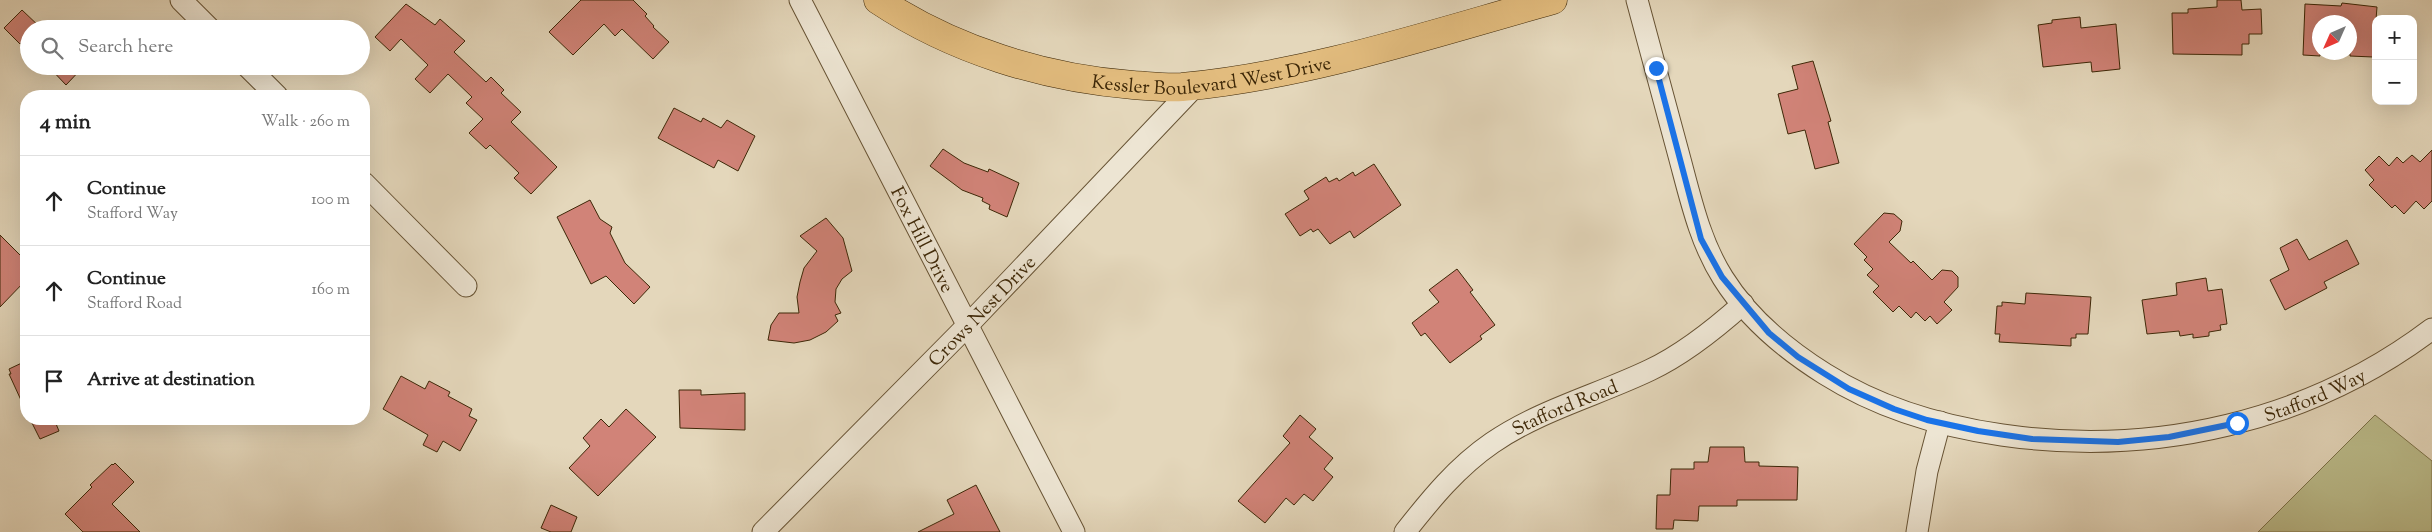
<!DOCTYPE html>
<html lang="en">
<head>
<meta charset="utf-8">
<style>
	:root { --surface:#fff; --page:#f6f6f6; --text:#222; --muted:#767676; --line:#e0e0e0 }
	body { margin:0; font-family:"Sorts Mill Goudy",serif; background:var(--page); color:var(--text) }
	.controls { position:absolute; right:15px; top:15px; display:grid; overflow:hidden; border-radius:10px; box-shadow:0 5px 20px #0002 }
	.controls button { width:45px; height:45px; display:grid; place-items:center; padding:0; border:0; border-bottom:1px solid var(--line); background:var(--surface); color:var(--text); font:25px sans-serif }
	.compass { position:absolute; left:2312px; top:15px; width:45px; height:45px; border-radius:50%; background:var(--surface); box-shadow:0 5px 20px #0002; rotate:225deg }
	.stop { position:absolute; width:15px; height:15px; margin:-11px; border:4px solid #1a73e8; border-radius:50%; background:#fff }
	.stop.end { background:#1a73e8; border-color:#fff; box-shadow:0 1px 5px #0008 }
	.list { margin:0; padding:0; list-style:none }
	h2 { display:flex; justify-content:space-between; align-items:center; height:65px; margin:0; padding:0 20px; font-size:21px }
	h2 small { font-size:16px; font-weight:400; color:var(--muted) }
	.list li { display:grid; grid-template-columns:32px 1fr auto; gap:15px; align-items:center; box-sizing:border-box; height:90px; padding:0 20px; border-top:1px solid var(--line) }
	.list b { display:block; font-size:19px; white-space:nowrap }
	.list p { margin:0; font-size:16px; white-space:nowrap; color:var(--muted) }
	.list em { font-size:16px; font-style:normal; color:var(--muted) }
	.icon { flex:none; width:28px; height:28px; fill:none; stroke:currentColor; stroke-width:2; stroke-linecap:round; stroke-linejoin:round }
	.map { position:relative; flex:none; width:2432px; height:532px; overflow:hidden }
	.search { position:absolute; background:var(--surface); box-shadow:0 5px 20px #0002; left:20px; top:20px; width:350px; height:55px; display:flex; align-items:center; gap:12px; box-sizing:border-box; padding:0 18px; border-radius:28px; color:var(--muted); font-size:19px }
	.panel { position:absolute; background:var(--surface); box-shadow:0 5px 20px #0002; left:20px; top:90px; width:350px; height:335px; border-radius:20px }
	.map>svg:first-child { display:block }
</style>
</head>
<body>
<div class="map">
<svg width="2432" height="532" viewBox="0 0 2432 532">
	<rect width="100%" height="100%" fill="#e4d7bb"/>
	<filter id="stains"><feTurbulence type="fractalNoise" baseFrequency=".004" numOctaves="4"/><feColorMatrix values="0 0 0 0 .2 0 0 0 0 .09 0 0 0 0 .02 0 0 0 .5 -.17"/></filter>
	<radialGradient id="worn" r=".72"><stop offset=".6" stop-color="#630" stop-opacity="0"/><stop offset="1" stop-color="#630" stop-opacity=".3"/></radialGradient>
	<polygon fill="#bbbc8b" stroke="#7c7249" points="2375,415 2432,461 2432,532 2258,532"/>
	<g fill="#d18378" stroke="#3d2707">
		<polygon points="581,0 633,0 647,14 645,16 654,26 653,27 669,42 653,59 622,29 615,36 604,24 573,55 549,32"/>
		<polygon points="2217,0 2241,0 2242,10 2261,9 2262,34 2249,34 2249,44 2242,44 2242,55 2173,54 2172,13 2188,13 2188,9 2217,7"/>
		<polygon points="2342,3 2377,7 2373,57 2350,56 2350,22 2320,22 2320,56 2303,55 2305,4 2341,6"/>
		<polygon points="406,4 435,25 440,19 465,41 454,52 486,82 491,77 504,90 501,93 521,112 511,122 557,167 531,194 514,178 519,173 490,145 486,149 469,133 483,119 466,103 472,97 448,74 430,93 415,79 428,65 401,39 390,51 375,37"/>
		<polygon points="22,10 42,29 29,29 29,34 20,44 4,28"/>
		<polygon points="2080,17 2081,28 2116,24 2120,69 2092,72 2091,62 2043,67 2038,25 2052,23 2052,20"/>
		<polygon points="1813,61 1831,121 1828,122 1839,163 1815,169 1805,130 1788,134 1778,94 1798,89 1792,66"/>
		<polygon points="48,66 84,66 66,85"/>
		<polygon points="674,108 701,122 703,118 721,128 727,120 755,136 738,171 718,160 714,168 658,138"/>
		<polygon points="943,149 964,163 988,172 989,169 1019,183 1007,217 989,209 990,205 982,201 983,198 962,190 930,166"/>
		<polygon points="2432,150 2432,201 2424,209 2416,201 2404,214 2395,205 2392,208 2369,185 2374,180 2365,170 2379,156 2389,166 2397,157 2403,163 2412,155 2420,162"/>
		<polygon points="1374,164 1401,205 1354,238 1350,231 1330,244 1318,229 1313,232 1311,229 1300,236 1285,214 1309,199 1304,191 1326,177 1329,182 1337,178 1339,181 1353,172 1355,176"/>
		<polygon points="590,200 600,219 612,227 610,233 625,263 650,287 634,304 606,276 591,284 557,217"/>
		<polygon points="1884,213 1894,214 1902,221 1900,231 1889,242 1911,263 1913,261 1932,280 1942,270 1952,271 1958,277 1958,287 1944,302 1952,310 1937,324 1930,316 1925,321 1916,312 1911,318 1899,306 1893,312 1873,292 1879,286 1867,275 1873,269 1864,260 1867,257 1854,244"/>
		<polygon points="826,218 843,238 852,271 842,279 836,289 835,302 841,313 835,315 838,321 826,332 810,340 794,343 768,340 771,325 779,313 799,313 797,297 800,282 804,268 817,251 800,236"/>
		<polygon points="0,235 26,261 26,280 0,307"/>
		<polygon points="2297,239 2309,260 2347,240 2359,264 2324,282 2327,288 2285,310 2270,280 2289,270 2280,248"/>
		<polygon points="1457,269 1473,290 1470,292 1495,325 1480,336 1482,339 1450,363 1425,333 1421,336 1412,323 1439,302 1429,290"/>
		<polygon points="2206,278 2208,291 2222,289 2227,324 2220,325 2221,330 2209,332 2209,336 2193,338 2193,334 2180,336 2179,331 2147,334 2142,300 2177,295 2176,283"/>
		<polygon points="2026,293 2091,297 2088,334 2076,334 2076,338 2071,338 2071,346 1999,342 2000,334 1995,334 1997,306 2002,306 2002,302 2025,304"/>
		<polygon points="26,361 26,411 9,374 11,374 9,369"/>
		<polygon points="401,376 425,389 429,381 450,392 448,396 472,409 469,416 477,420 460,451 443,441 437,452 423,445 428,435 383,409"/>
		<polygon points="679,390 701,390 701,395 745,393 745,430 680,428"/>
		<polygon points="626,409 656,437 598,496 569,468 590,446 583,438 601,419 609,427"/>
		<polygon points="1300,415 1316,429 1309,437 1333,458 1324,469 1333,477 1313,501 1304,494 1294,505 1286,498 1265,523 1238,501 1290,443 1283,436"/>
		<polygon points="30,419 54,419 59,431 40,439"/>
		<polygon points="1710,447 1744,447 1745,462 1759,462 1759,466 1798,467 1797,500 1737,500 1737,506 1699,506 1698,521 1674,520 1673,529 1656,529 1657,495 1670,495 1671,469 1694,469 1694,462 1708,462"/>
		<polygon points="115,463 134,482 112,504 140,532 83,532 65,514 92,487 90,485 112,464 113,465"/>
		<polygon points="976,485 1000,532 918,532 954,514 947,500"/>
		<polygon points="551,505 577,517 571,532 551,532 541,528"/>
	</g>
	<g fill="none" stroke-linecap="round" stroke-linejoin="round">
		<g stroke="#675334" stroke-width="23">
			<g id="minor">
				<polyline points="181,0 210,29"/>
				<path id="s1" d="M 800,0 L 1074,532"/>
				<path id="s2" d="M 1637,0 C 1651,51 1664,101 1678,152 C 1690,196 1699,240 1723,278 C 1748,318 1785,349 1825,374 C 1879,408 1939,426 2002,435 C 2154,457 2309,422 2432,329"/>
				<polyline points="247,66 277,96"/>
				<polyline points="364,183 466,286"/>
				<path id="s3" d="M 763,532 L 967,326 L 1197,84"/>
				<path id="s4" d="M 1405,532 C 1431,499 1457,467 1492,443 C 1540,410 1598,395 1650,370 C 1684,354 1715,329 1743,304"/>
				<polyline points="1917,532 1927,471 1940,422"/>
			</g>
		</g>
		<g stroke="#3d2707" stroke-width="29">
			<g id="major">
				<path id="s5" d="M 878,0 C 953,50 1044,78 1133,85 C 1150,86 1166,88 1182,87 C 1309,75 1431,34 1553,0"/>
			</g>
		</g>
		<use href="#minor" stroke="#ede5d3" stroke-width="21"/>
		<use href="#major" stroke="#e2bc7e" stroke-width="28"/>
	</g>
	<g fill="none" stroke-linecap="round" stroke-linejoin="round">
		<polyline stroke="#1a73e8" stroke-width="6" points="1656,68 1701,239 1722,277 1769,333 1798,357 1849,389 1894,409 1927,420 1978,431 2032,439 2118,442 2169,437 2237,423"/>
	</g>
	<g text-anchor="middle" stroke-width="4" stroke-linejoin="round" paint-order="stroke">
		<g font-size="19" fill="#3d2707" stroke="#ede5d3">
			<text dy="7" stroke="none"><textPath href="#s5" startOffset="351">Kessler Boulevard West Drive</textPath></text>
			<text dy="7" stroke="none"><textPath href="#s1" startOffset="269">Fox Hill Drive</textPath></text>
			<text dy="7" stroke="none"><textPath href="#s3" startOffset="311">Crows Nest Drive</textPath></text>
			<text dy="7" stroke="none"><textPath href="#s2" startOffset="941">Stafford Way</textPath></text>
			<text dy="7" stroke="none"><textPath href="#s4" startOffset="206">Stafford Road</textPath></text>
		</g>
	</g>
	<rect width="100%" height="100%" filter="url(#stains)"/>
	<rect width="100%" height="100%" fill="url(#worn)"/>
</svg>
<div class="controls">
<button>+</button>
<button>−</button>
</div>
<svg class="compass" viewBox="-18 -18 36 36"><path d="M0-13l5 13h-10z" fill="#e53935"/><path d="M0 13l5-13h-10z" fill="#767676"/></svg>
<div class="stop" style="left:2237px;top:423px"></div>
<div class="stop end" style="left:1656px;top:68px"></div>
<div class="search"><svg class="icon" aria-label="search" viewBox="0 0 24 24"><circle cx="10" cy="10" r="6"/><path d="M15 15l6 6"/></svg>Search here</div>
<section class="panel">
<h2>4 min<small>Walk · 260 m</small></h2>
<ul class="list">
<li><svg class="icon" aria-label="ahead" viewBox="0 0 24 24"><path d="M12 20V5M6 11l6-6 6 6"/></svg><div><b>Continue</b><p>Stafford Way</p></div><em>100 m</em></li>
<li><svg class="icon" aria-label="ahead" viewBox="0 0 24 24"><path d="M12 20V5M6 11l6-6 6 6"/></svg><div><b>Continue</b><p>Stafford Road</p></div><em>160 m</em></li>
<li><svg class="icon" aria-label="arrive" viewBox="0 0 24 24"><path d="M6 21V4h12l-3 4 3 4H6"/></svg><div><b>Arrive at destination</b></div></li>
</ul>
</section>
</div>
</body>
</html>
